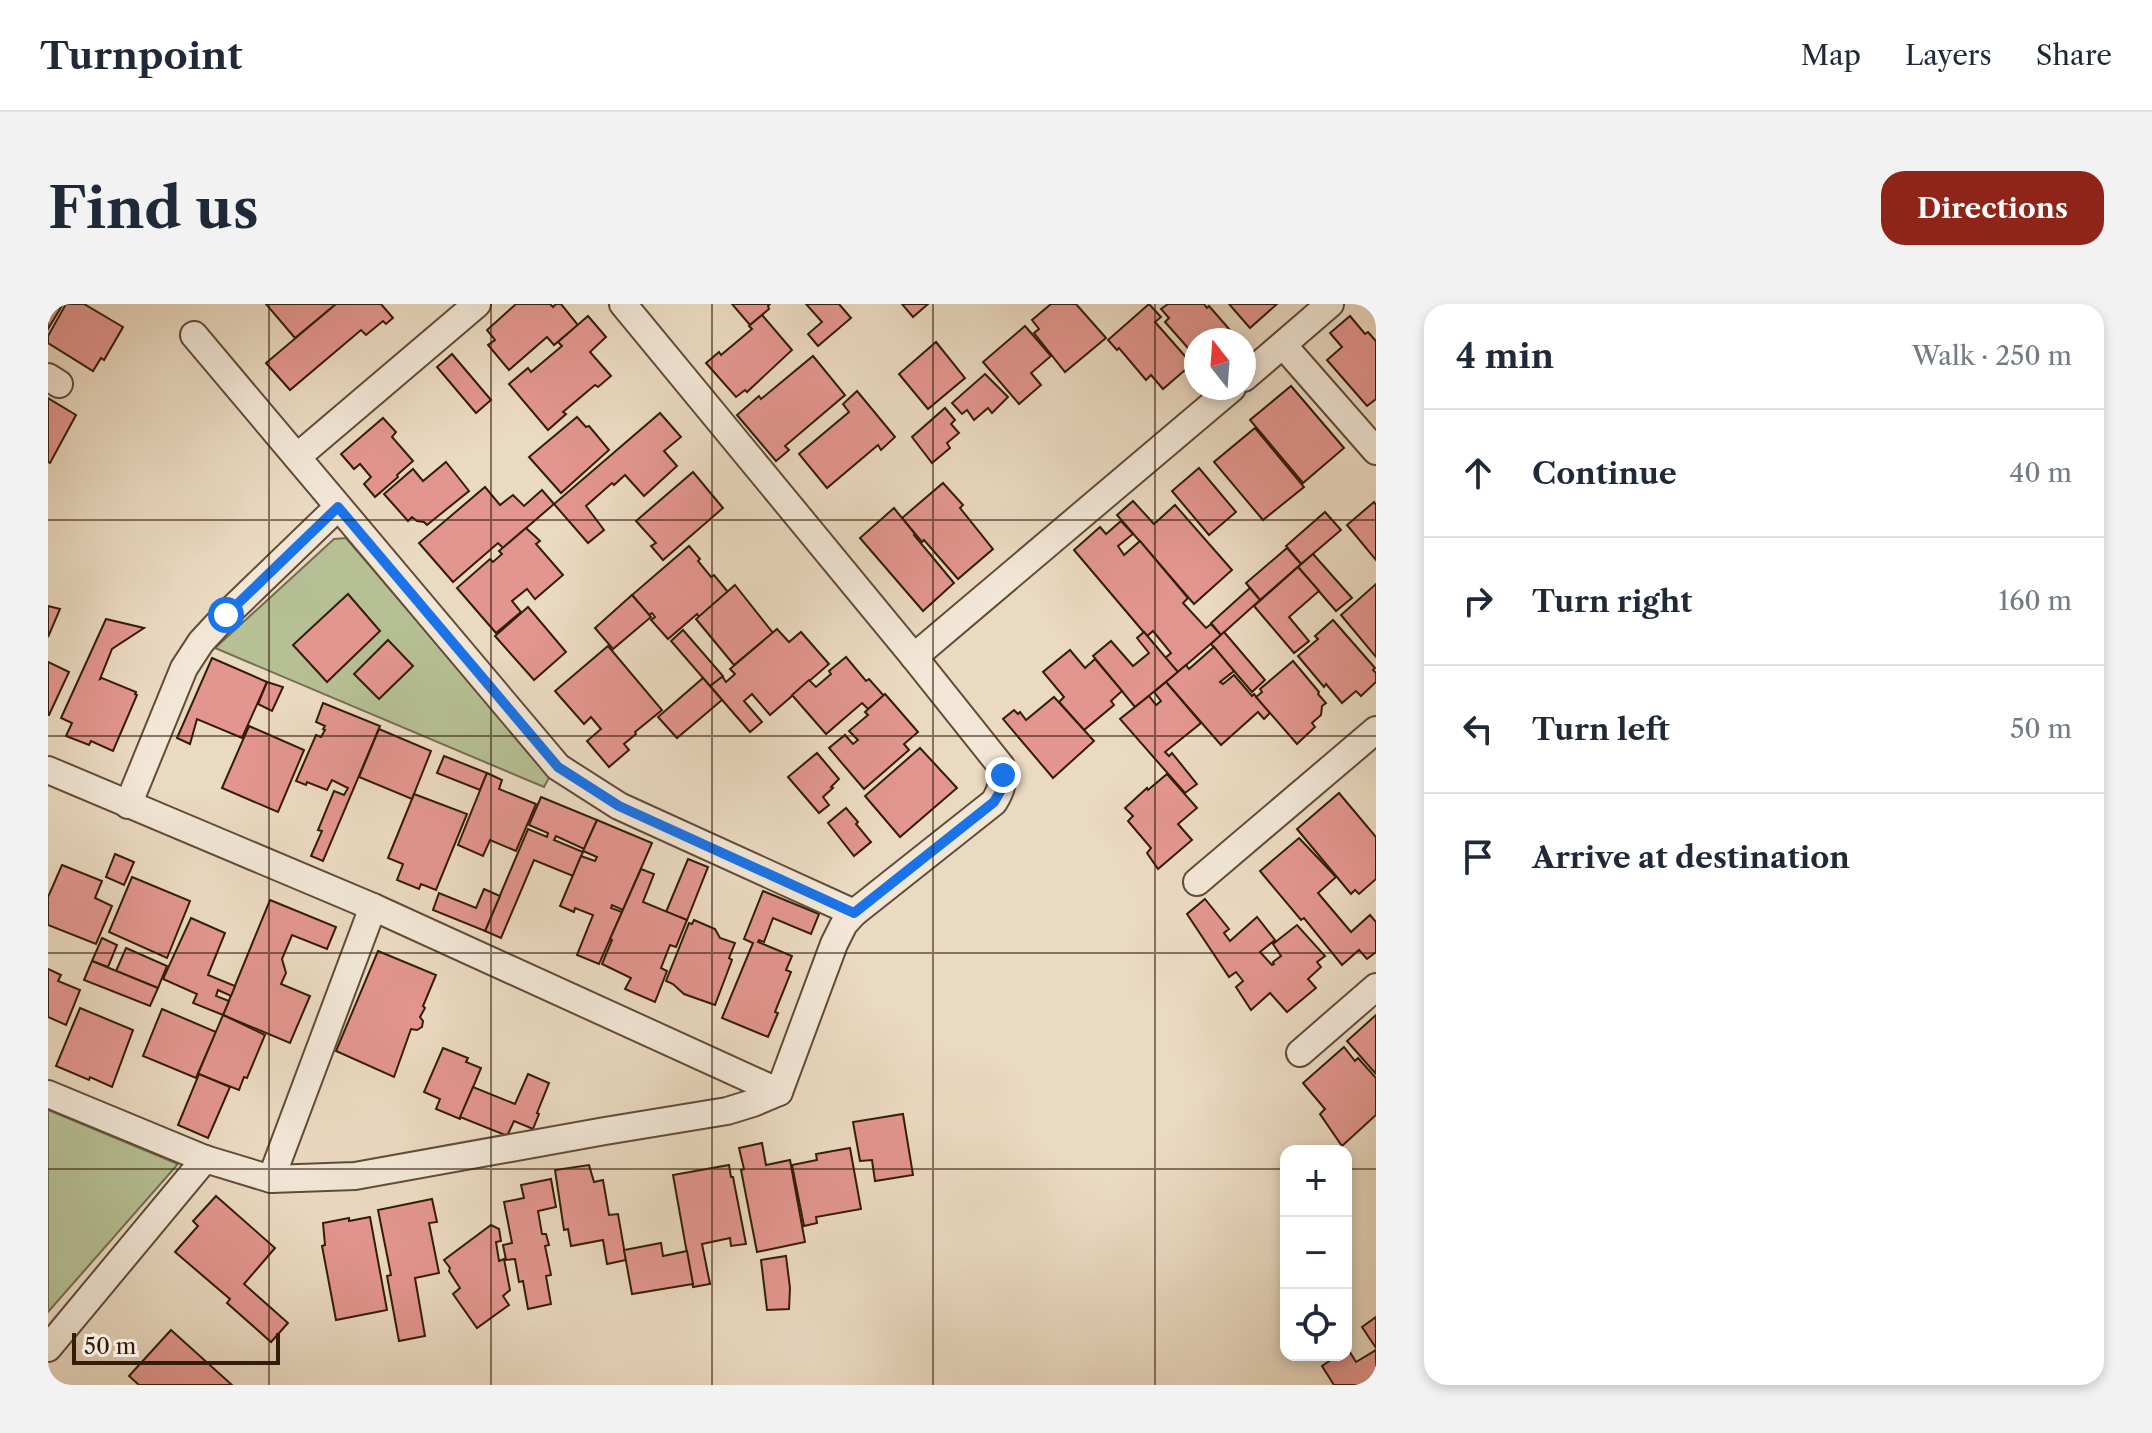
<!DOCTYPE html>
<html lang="en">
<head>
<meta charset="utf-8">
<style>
	:root { --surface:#fff; --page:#f2f2f3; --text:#1f2937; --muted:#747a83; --line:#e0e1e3; --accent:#8f2418 }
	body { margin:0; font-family:"Libre Caslon Text",serif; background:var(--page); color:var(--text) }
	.controls { position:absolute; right:24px; bottom:24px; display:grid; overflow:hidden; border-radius:16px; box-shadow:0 4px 12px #0003 }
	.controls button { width:72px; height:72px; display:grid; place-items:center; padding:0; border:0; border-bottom:2px solid var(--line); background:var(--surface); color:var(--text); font:40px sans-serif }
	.compass { position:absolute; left:1136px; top:24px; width:72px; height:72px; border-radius:50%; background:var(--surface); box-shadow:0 4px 12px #0003; rotate:343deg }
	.scale { position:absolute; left:24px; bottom:20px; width:208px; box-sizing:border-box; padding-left:8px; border:4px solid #331c09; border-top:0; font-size:22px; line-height:28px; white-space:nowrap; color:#331c09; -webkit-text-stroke:6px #f2e7d7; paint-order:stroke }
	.stop { position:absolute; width:24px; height:24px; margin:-18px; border:6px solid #1a73e8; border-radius:50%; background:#fff }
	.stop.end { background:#1a73e8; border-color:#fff; box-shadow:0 2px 8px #0008 }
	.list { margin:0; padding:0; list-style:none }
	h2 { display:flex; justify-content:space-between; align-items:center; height:104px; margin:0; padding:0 32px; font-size:34px }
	h2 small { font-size:26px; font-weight:400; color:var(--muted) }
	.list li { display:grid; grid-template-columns:52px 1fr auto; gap:24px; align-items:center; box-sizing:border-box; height:128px; padding:0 32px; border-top:2px solid var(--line) }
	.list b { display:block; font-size:30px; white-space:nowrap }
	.list em { font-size:26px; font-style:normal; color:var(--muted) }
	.icon { flex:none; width:44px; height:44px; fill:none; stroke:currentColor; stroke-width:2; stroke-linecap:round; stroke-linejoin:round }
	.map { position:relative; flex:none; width:1328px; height:1081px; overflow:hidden; border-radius:24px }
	header { display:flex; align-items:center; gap:48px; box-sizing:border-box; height:112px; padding:0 40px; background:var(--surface); border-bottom:2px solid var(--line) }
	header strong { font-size:38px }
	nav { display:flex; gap:44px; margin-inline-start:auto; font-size:28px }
	.intro { display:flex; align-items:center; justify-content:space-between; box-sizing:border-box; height:192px; padding:0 48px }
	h1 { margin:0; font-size:56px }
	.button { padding:20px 36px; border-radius:24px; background:var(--accent); color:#fff; font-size:28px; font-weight:700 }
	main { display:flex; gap:48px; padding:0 48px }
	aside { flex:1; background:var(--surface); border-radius:24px; box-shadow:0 4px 12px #0003 }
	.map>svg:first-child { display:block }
</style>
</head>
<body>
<header>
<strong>Turnpoint</strong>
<nav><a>Map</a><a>Layers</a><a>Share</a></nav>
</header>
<div class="intro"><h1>Find us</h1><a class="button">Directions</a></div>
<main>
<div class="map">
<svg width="1328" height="1081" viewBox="0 0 1328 1081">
	<rect width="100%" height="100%" fill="#ebdac2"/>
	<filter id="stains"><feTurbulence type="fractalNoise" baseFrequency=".0025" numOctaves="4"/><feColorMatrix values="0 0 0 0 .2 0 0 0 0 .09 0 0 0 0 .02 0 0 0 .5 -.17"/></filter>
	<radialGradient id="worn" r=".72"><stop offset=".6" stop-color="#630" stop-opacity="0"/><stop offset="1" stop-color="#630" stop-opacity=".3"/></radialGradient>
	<g fill="#b6c094" stroke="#746e4e" stroke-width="2">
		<polygon points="298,234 502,472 496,483 167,344 286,235"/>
		<polygon points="0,806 130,860 0,1008"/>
	</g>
	<g fill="#e3968f" stroke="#331c09" stroke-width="2">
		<polygon points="0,0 15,0 0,25"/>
		<polygon points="18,0 36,0 75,23 56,56 53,54 45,67 0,39 0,32"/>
		<polygon points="218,0 288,0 247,34"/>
		<polygon points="288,0 333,0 345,14 338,20 335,17 318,31 313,26 242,86 218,59"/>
		<polygon points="468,0 502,0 505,3 508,0 513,0 530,21 506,41 499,33 461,66 440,41 447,36 439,26"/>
		<polygon points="684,0 722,0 720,2 721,5 702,21"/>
		<polygon points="758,0 791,0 803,14 770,42 760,30 774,18"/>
		<polygon points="854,0 880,0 865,13"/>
		<polygon points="1003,0 1028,0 1058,34 1017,68 986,29 991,25 984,16"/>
		<polygon points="1101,0 1113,13 1107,18 1144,60 1115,85 1103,71 1098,76 1071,44 1069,46 1060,36"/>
		<polygon points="1120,0 1156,0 1159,4 1161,2 1189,34 1187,36 1148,36 1148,53 1117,18 1121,14 1113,5"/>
		<polygon points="1181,0 1229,0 1202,24"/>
		<polygon points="714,11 744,46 699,88 697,86 688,93 658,59 671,48 673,51 704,25 701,22"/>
		<polygon points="540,12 558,33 542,48 563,72 550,83 547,81 515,108 518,110 500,126 461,80 480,64 483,68 514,42 510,38"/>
		<polygon points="1302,12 1317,30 1320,28 1328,37 1328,95 1319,102 1279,56 1294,43 1282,29"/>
		<polygon points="977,22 1003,52 983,69 993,81 971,100 935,58"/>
		<polygon points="888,38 917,74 880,105 851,70"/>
		<polygon points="404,50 443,96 428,109 389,63"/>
		<polygon points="765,52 797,91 737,142 741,146 728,157 689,111 711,92 713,95"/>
		<polygon points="937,70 960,93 944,109 940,104 926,116 919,106 914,110 904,99"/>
		<polygon points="1243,82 1296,144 1255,179 1202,116"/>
		<polygon points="809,87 847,133 833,146 830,141 779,184 751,150 801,108 795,100"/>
		<polygon points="0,94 28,111 2,159 0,158"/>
		<polygon points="897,104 907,116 903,120 911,129 899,139 902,144 884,159 864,133"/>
		<polygon points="612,109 633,133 616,147 629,162 596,192 577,171 566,181 564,179 538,202 556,226 540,239 506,200"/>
		<polygon points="529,113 538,123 541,122 561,146 513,189 481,153"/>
		<polygon points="335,114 348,128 344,133 365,157 349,171 350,173 327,193 316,180 323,173 312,160 306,165 293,150"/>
		<polygon points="1207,124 1256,183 1215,216 1166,158"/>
		<polygon points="398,158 421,187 379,221 376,218 369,217 364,213 360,217 336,190 365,165 375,177"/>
		<polygon points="1151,164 1188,208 1161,231 1124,187"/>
		<polygon points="645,168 675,204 615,256 603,242 608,239 588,217"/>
		<polygon points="895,179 915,201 912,204 945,245 910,275 876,236 874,238 854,214"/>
		<polygon points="437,183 452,201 465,191 476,202 494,186 506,200 455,244 450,239 405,278 371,239"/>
		<polygon points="1085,197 1106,220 1127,201 1184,266 1146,300 1069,211"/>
		<polygon points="1326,198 1328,201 1328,256 1299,221"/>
		<polygon points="846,204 867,230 866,231 906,279 875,307 812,234"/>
		<polygon points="1277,208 1293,226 1253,260 1238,242"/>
		<polygon points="1073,217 1085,230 1070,242 1076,251 1092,237 1140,294 1135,299 1158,324 1163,320 1173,331 1130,368 1117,354 1123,349 1105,327 1099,332 1026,246 1052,223 1058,230"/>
		<polygon points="478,224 492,237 488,240 515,271 487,295 479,285 464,297 473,308 448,329 409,284 442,255 445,258 454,250 451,247"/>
		<polygon points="641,242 652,255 650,257 663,273 666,271 680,288 651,313 649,310 620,335 603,316 607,313 604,309 601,311 584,291"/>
		<polygon points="1239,244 1253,260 1212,296 1198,279"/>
		<polygon points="1265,250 1304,294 1288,307 1250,263"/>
		<polygon points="1250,263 1271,287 1241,313 1261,337 1246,349 1206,302"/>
		<polygon points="1328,280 1328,353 1293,311"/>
		<polygon points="687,281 725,329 686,361 648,315"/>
		<polygon points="1202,284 1212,296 1173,331 1163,319"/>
		<polygon points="300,290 332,327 279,378 245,341"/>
		<polygon points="584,291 603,313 565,345 547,324"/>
		<polygon points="0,302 12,305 0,333"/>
		<polygon points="480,303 518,348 486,376 447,332"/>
		<polygon points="58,315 96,324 64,345 52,375 54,374 88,388 87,390 89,391 65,447 43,437 41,441 18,432 24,419 13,414"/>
		<polygon points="1285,316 1327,364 1325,366 1328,369 1328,378 1313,392 1308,387 1294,399 1278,380 1276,383 1250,352 1270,335 1267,332"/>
		<polygon points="729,325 741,338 753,328 781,360 722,411 704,390 696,397 714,418 702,428 662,382 674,372 678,378 687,370 682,365"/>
		<polygon points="635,326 675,372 662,382 623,337"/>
		<polygon points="1096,328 1130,368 1087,403 1045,352 1063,337 1085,362 1101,349 1089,334"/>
		<polygon points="1176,328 1217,376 1204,388 1163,340"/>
		<polygon points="340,336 365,362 331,395 306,370"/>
		<polygon points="560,342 614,406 587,428 588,430 576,440 581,446 561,463 539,437 553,425 543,413 536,420 507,387"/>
		<polygon points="1166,343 1186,367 1172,378 1175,380 1186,371 1204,392 1206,390 1222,409 1216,415 1210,408 1173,441 1118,378 1138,361 1141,365"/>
		<polygon points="1022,346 1037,364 1047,355 1074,387 1063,397 1066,401 1036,426 1011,398 1016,393 995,368"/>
		<polygon points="798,353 818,377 821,375 836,392 820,405 814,399 778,430 744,391 761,376 768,383 783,370 781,367"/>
		<polygon points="164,354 219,378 194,434 149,415 142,440 129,434"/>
		<polygon points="1245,357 1271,388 1270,390 1278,399 1274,402 1273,411 1264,419 1267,423 1249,440 1208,393 1214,388 1212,385"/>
		<polygon points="0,358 21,368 1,411 0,411"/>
		<polygon points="655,374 674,396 629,434 610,413"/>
		<polygon points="219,378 235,383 224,407 210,400"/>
		<polygon points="1118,378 1153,419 1117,448 1121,452 1124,449 1149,480 1137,489 1072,415 1101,392 1108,401 1113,397 1106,388"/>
		<polygon points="837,390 870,428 856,440 861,446 816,485 781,444 797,431 805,440 810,436 801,427 820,411 817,408"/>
		<polygon points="1006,393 1046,437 1005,474 955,415 966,406 970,410 972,408 978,416"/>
		<polygon points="275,399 332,422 275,557 263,552 274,527 270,526 286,487 296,491 300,484 284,476 279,486 259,478 258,481 248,477 268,431 273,433 277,426 275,425 277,422 268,418"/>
		<polygon points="201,422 256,446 230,508 174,484"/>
		<polygon points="331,425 383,447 364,495 311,473"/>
		<polygon points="872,444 909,484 852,533 817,492"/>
		<polygon points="769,449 791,475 783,483 785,484 775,493 781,501 771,509 740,473"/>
		<polygon points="396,452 439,469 432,486 389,469"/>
		<polygon points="439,469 454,476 451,485 488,500 468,547 442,536 435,552 410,541"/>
		<polygon points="1119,470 1149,504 1130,520 1144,536 1110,565 1099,549 1103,544 1080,517 1085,512 1077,504 1099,484 1100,486"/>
		<polygon points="1291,489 1328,533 1328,575 1311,590 1307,586 1303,590 1249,525"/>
		<polygon points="366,490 419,510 388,586 373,580 371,585 349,576 355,560 340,554"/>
		<polygon points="493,493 549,516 536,545 508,532 506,536 535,548 525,572 486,556 453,634 437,627 480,525 499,533 500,529 481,521"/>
		<polygon points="798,504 810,518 808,520 823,538 806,552 780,519"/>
		<polygon points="549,516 604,539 575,606 564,601 563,604 574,608 551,660 529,651 545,611 527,604 526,608 512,602 533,552 547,557 549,553 535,547"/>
		<polygon points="1251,534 1288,573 1270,589 1303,628 1322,611 1328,618 1328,648 1319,655 1311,646 1294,661 1256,614 1253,616 1212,567"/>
		<polygon points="67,550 86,558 76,581 58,573"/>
		<polygon points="640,555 660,563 639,616 618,608"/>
		<polygon points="14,561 54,577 47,594 64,602 48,640 0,621 0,593"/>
		<polygon points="593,565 606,570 595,598 639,616 628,643 622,641 613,664 619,667 607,698 577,685 583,674 554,660 564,636 562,635"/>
		<polygon points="84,573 142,597 119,654 61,628"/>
		<polygon points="436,585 452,592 437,627 385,606 391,589 428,604"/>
		<polygon points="715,587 771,610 763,630 725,614 716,638 711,636 710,638 744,652 738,666 743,668 727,708 730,709 720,733 674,714 705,639 696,635"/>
		<polygon points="1157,595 1181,625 1176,629 1182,637 1209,613 1227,636 1212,648 1224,661 1226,660 1225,658 1233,652 1225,640 1249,621 1277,652 1269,658 1273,663 1260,675 1268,684 1239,708 1222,689 1203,706 1188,683 1195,677 1188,668 1181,673 1139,610"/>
		<polygon points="222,596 288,623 279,645 244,631 234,655 238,669 233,680 262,692 242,739 175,711"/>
		<polygon points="143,614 177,629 160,671 187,682 183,692 170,686 168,692 181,697 175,711 145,699 149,690 115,675"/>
		<polygon points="646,616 667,625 672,634 687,639 681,654 684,656 667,701 636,690 625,680 618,677 641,619 644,620"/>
		<polygon points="54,634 69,641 60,663 44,657"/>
		<polygon points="78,644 119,662 110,684 68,667"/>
		<polygon points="330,647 388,671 375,702 377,704 372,713 375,717 374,723 369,726 363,725 346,773 288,747"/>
		<polygon points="44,657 110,684 102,702 36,676"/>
		<polygon points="0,665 13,671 10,677 32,686 18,721 0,713"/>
		<polygon points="32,704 85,726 64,783 42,773 41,776 8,762"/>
		<polygon points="114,705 168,728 148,774 95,752"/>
		<polygon points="175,711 217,731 199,774 196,773 191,786 150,770"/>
		<polygon points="1328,711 1328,770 1299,737"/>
		<polygon points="1296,743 1307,757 1310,754 1328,774 1328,811 1294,842 1272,810 1277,805 1255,779"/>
		<polygon points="395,744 420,754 418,758 433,764 412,815 388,805 392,795 376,788"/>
		<polygon points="151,770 182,783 160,834 130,821"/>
		<polygon points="480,770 501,779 489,809 491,810 485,825 466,817 460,830 457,831 412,813 425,783 467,800"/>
		<polygon points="855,810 865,871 827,877 824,856 812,857 805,818"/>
		<polygon points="714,839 718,861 742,856 757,938 709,948 693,866 696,865 691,844"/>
		<polygon points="802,844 813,905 768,913 769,919 756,922 744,861 769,856 768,850"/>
		<polygon points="541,861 546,878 555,876 561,911 570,910 578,956 559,960 555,936 523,942 520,925 516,926 507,866"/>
		<polygon points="681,861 683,873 685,873 698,940 683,942 682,934 654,940 662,980 645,983 625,871"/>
		<polygon points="503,875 508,903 490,907 494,930 498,930 501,941 497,942 503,971 498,972 503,1000 480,1005 475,977 471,978 467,955 458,956 455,941 464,939 456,898 476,894 473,881"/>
		<polygon points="168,892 227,944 196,980 240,1019 223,1038 179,999 182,995 127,948 150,922 145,917 147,915"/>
		<polygon points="384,895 389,918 381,919 391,969 367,974 377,1032 351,1037 339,972 343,971 330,906"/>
		<polygon points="322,913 339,1006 288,1016 274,942 277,941 275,919 301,914 301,917"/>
		<polygon points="443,921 451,925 453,937 448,938 451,957 456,955 462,986 455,992 461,1001 429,1024 405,990 412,984 401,967 402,964 396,956"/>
		<polygon points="613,939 615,952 639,947 645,980 584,990 576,946"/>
		<polygon points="738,952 742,984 741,1005 719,1006 713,956"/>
		<polygon points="1328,1013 1328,1044 1314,1023"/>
		<polygon points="123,1026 184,1081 91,1081 81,1072"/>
		<polygon points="1300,1045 1308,1058 1328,1046 1328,1081 1286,1081 1274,1062 1290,1051 1298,1051 1298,1046"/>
	</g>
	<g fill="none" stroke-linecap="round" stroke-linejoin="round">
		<g stroke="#614c37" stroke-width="30">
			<g id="street">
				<path d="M 146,31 L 510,463 L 571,502 L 806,609 L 946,498 C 954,485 956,476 953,462 L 866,353 L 575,0"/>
				<polyline points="1235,41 1328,147"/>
				<polyline points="0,73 11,80"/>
				<polyline points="1196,74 1282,0"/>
				<polyline points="249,153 429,0"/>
				<polyline points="866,353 1184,84"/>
				<polyline points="0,466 325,603 731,788"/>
				<polyline points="80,501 136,364 153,338 178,311 290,203"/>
				<polyline points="1149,578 1328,426"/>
				<polyline points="1252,749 1328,683"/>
				<polyline points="0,790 157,855 223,875 307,872 557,827 679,807 705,799 731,788 786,640 796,620 806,609"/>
				<polyline points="223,875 325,603"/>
				<polyline points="0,1044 157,855"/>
			</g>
		</g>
		<use href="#street" stroke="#f2e7d7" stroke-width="26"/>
	</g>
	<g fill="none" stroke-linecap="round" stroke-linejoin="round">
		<polyline stroke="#1a73e8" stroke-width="10" points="178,311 290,203 510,463 571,502 806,609 946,498 953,486 955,471"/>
	</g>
	<path fill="none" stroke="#331c09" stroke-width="2" stroke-opacity="0.55" d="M 221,0 L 221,1081M 443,0 L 443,1081M 664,0 L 664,1081M 885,0 L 885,1081M 1107,0 L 1107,1081M 0,216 L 1328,216M 0,432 L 1328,432M 0,649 L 1328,649M 0,865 L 1238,865M 1298,865 L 1328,865"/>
	<rect width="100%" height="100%" filter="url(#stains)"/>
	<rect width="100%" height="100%" fill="url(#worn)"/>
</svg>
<div class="controls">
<button>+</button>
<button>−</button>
<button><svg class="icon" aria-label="locate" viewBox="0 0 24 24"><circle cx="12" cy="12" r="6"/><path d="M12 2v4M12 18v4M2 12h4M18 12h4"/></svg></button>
</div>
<svg class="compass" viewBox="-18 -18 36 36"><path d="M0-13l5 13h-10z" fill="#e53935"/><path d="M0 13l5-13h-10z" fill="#747a83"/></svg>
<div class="scale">50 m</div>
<div class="stop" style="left:178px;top:311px"></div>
<div class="stop end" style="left:955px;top:471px"></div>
</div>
<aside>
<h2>4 min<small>Walk · 250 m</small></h2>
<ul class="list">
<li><svg class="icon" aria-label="ahead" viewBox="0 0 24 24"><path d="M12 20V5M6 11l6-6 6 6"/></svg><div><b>Continue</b></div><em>40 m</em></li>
<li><svg class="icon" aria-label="right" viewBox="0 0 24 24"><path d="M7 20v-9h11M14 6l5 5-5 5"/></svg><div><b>Turn right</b></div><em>160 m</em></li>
<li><svg class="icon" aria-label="left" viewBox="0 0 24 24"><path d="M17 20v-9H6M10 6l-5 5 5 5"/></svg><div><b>Turn left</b></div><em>50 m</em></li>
<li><svg class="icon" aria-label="arrive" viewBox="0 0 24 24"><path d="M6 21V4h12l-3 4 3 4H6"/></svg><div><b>Arrive at destination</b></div></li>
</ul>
</aside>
</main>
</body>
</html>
